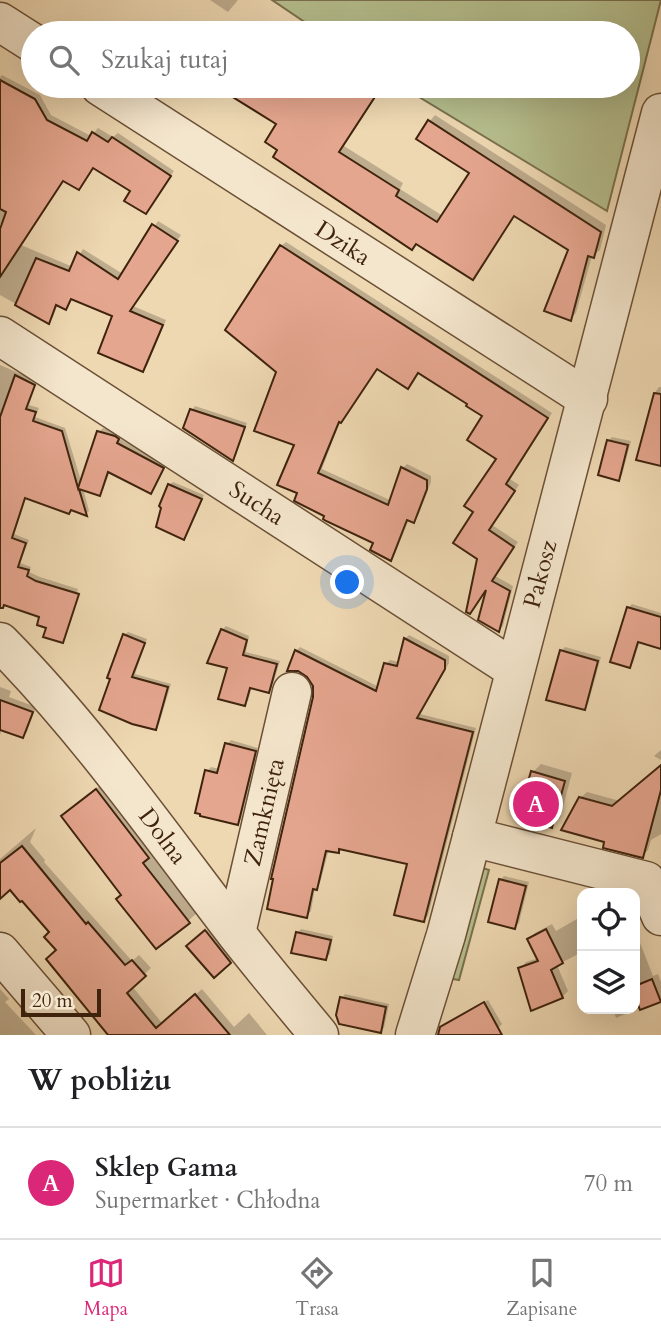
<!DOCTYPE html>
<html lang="pl">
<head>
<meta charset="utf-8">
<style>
	:root { --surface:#fff; --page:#f2f2f2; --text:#202124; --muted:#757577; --line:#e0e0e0; --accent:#db2777 }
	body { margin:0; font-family:Cardo,serif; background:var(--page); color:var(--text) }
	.controls { position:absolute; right:21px; bottom:21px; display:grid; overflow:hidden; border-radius:14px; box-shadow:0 7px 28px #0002 }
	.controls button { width:63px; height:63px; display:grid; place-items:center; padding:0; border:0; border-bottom:2px solid var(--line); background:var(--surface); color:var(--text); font:35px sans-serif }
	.scale { position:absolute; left:21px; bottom:18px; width:80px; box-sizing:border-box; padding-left:7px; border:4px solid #3f230d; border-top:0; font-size:19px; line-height:24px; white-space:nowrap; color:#3f230d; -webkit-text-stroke:5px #f4e6cd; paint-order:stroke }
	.you { position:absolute; left:348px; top:583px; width:24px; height:24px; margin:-18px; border:5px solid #fff; border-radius:50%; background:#1a73e8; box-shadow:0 0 0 10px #1a73e833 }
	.badge { display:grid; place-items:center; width:46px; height:46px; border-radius:50%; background:var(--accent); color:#fff; font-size:23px; font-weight:700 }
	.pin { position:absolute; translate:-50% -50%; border:4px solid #fff; box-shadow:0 2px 7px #0006 }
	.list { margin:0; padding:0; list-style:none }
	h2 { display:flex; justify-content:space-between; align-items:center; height:91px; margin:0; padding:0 28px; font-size:30px }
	h2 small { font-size:23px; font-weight:400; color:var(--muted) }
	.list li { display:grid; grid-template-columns:46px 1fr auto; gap:21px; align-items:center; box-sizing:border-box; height:112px; padding:0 28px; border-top:2px solid var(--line) }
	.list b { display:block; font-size:26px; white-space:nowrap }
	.list p { margin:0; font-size:23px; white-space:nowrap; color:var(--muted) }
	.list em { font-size:23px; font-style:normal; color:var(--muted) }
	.icon { flex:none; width:38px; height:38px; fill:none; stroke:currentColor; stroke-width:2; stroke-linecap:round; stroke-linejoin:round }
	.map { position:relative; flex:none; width:661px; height:1035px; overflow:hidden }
	.search { position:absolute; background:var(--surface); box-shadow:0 7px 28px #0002; left:21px; right:21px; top:21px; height:77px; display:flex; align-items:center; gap:18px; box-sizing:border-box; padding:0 24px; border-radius:38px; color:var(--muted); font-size:26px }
	.sheet { height:203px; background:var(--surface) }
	nav { display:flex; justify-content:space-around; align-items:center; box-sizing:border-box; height:98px; border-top:2px solid var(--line); background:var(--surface); font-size:19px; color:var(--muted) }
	nav a { display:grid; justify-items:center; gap:4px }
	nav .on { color:var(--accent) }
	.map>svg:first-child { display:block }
</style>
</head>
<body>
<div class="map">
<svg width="661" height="1035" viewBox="0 0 661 1035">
	<rect width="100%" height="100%" fill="#eed8b2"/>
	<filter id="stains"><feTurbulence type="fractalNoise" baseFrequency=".00286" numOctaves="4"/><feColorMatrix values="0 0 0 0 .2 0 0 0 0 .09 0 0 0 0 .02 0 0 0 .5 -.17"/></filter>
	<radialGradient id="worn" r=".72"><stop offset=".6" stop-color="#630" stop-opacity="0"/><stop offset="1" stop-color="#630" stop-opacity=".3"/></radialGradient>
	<g fill="#b6bf8e" stroke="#7a714e" stroke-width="2">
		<polygon points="272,0 661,0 607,211 401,86 628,86 628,33 321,33"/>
		<polygon points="479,867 489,870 459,980 447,978"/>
	</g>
	<g fill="#0003">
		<polygon points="210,0 238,0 228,12"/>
		<polygon points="397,24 412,33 388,33"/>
		<polygon points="365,29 372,33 360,33"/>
		<polygon points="2,75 40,95 51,115 91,136 98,128 113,137 118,133 174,171 150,207 133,191 94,167 79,188 64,179 21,245 73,267 83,249 123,274 158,221 181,235 133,306 166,320 147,366 142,370 114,315 73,298 65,308 58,304 53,317 48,322 0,295 0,234 3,225 0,224 0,77"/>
		<polygon points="237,86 383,86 344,146 403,183 400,189 443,216 471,173 429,122 435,115 606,225 600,250 592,256 576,313 570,319 570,249 515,215 473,278 280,150 279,124 232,94"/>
		<polygon points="286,242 552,413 510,479 519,485 492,525 518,542 495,576 513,586 503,626 499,630 479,558 476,512 498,459 484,416 470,404 419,371 407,387 377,367 340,421 322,469 392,501 403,468 407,464 431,476 431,482 418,516 413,521 409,519 395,554 390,559 375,542 327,515 300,492 296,444 278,371 281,246"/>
		<polygon points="0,365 37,381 29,405 39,408 35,417 65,428 82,484 99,432 103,428 119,433 121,435 120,439 166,464 150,492 110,471 103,490 100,494 83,488 89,511 86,514 26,496 14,534 29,540 20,563 31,567 29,572 40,577 78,589 63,641 41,616 0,602"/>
		<polygon points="659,387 661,387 661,464 638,458 656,391"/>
		<polygon points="195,406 247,423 236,455 233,459 192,410"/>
		<polygon points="612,437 631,441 622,475 619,479 608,441"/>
		<polygon points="173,482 204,495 184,538 169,485"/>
		<polygon points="632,604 661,613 661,643 640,641 633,663 630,666 628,608"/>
		<polygon points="226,626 249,636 246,652 280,661 272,687 269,691 252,687 248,701 244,704 222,630"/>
		<polygon points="128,632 147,639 135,674 171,684 159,724 156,728 133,722 124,635"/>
		<polygon points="409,635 449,656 449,663 420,714 476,728 428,916 424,920 409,862 341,848 338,851 329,849 320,883 315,888 311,911 306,916 315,686 296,651 300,647 379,687 386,664 390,660 399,662 405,639"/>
		<polygon points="565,647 601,657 588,704 584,708 561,651"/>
		<polygon points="0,687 11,691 9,697 36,707 27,732 22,736 2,729 0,735"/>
		<polygon points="231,740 258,748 241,820 237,823 207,771 211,767 220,769 227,744"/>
		<polygon points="661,750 661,760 654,756"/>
		<polygon points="541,764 572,773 560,818 552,826 533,772"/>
		<polygon points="661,766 661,834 651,840 648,850 642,856 606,841 580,798 587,792 620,801"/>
		<polygon points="105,782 157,848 151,854 197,913 188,921 123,895 72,807"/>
		<polygon points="36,828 30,842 45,860 44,862 132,961 139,955 151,968 132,986 162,1023 202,989 234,1027 249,1013 267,1035 110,1035 58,950 52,932 10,888 0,892 0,859"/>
		<polygon points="504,876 529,882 519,923 515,927 500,880"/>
		<polygon points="582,916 582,952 557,965 568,991 562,997 520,969 526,962 539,958 529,940 535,933 552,924 556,931"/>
		<polygon points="209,928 234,958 214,976 188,947"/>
		<polygon points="301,929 333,936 330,954 326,958 297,933"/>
		<polygon points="635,930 653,976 658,974 661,982 661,999 616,1018 613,1009 635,1009"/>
		<polygon points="0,989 9,999 5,1002 36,1035 0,1035"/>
		<polygon points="345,994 389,1004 384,1028 380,1031 342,998"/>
		<polygon points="488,1000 502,1024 492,1035 459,1035 455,1018"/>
	</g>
	<g fill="#e5a68f" stroke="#3f230d" stroke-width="2">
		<polygon points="0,80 35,99 47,120 87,141 92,132 108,142 112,137 171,176 146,214 124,201 130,191 93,168 79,190 63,181 0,277 0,229 6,212 0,209"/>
		<polygon points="215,86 382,86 339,152 399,190 396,196 437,222 469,173 416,139 428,120 601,232 594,258 588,256 571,321 544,311 568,250 514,216 473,280 416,244 412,250 273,157 277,150 265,142 276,124"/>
		<polygon points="152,224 178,241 130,311 163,325 143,372 98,353 112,316 71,299 66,310 56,305 49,324 15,305 36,258 69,271 77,252 118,279"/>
		<polygon points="280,245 548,418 506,484 515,491 489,530 514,547 492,581 510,591 499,632 478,620 486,590 470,614 466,612 477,559 453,543 473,512 464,506 496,459 467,440 482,416 466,406 467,404 418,373 408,389 377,369 341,423 339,422 318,473 388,505 401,467 427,480 427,489 414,523 407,520 391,561 370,550 373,543 326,521 323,519 324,516 294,501 297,493 277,485 294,445 254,431 276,372 225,330"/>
		<polygon points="15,375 35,385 26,409 36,412 33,421 62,431 78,488 97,431 115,436 119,439 117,443 164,468 151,494 108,472 100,496 79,489 87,516 71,510 69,514 25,498 12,538 26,543 18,567 29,570 27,576 36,581 79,594 63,643 43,637 46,628 37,625 39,617 4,605 3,608 0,608 0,417"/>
		<polygon points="654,393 661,394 661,466 636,460"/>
		<polygon points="190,409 245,427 233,461 183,428"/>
		<polygon points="607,440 628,445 619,481 598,475"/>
		<polygon points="168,484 202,499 184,540 156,527 161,508 159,506"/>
		<polygon points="627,607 661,617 661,649 638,642 630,668 610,662"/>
		<polygon points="221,629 247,640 243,655 277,664 269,693 250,688 245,706 218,699 227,668 207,663"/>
		<polygon points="123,634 145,643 132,677 168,687 156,730 132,724 99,710 110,679 107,678"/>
		<polygon points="404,638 445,660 445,669 417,718 473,732 424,922 394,915 407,864 339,849 339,853 326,851 317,890 313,889 307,918 267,909 273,879 271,879 313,697 313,686 307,677 298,671 287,671 295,650 376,691 384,663 397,666"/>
		<polygon points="560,650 598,661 585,710 546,700"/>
		<polygon points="0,700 33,712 23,738 0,730"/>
		<polygon points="225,743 256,751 238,825 200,816 200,814 195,813 205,770 217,773"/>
		<polygon points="661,765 661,790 643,858 603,848 604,842 561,830 579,797 612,806"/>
		<polygon points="531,771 565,781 552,828 518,818"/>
		<polygon points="96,789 149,858 143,863 190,923 156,949 116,899 121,895 61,816"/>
		<polygon points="22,846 86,924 88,922 125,965 132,960 146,976 127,993 156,1028 195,994 230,1035 108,1035 46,959 56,950 44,937 49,932 22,901 20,902 10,890 0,899 0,863"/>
		<polygon points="499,879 526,886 515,929 488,922"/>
		<polygon points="546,929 563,963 551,970 563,998 531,1011 518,968 538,961 527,939"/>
		<polygon points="205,930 231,963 214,978 186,946"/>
		<polygon points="296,932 331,940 326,960 291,953"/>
		<polygon points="652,979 661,1002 640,1010 635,996 635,986"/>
		<polygon points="340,997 386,1007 381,1033 339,1024 336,1015"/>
		<polygon points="484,1002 502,1035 438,1035 440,1027"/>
	</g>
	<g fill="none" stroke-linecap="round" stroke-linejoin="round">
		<g stroke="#6b5036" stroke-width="41">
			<g id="minor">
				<polyline points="0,22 33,43"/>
				<polyline points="100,86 588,399"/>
				<polyline points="0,336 514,669"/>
				<path d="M 0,642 C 88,731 159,833 235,932 C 262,967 291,1001 319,1035"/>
				<polyline points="472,837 646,881 661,916"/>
				<polyline points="236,933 292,692"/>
				<polyline points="0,952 71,1035"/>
				<polyline points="415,1035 446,935 472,837 661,113"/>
			</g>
		</g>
		<use href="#minor" stroke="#f4e6cd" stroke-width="38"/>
	</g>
	<g text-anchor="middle" stroke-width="5" stroke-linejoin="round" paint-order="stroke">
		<g font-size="24" fill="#3f230d" stroke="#f4e6cd">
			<text transform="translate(343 243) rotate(33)" y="8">Dzika</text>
			<text transform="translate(257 503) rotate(33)" y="8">Sucha</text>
			<text transform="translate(540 574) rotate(-75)" y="8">Pakosz</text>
			<text transform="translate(264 812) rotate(-77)" y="8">Zamknięta</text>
			<text transform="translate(163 836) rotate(53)" y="8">Dolna</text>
		</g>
	</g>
	<rect width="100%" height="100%" filter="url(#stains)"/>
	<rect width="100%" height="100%" fill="url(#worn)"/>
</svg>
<div class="controls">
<button><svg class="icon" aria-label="locate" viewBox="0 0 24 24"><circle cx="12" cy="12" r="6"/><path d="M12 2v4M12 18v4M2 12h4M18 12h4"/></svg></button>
<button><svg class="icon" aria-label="layers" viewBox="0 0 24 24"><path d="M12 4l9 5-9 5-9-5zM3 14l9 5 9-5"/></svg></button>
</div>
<div class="scale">20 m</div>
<div class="you"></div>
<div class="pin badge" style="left:536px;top:804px">A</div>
<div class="search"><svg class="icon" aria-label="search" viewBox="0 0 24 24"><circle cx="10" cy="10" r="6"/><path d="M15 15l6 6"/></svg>Szukaj tutaj</div>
</div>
<section class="sheet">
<h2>W pobliżu<small></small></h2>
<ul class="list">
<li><span class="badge">A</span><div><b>Sklep Gama</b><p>Supermarket · Chłodna</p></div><em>70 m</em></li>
</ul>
</section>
<nav>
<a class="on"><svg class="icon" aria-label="map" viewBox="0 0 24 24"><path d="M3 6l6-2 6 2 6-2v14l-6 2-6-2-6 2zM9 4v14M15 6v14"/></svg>Mapa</a>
<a><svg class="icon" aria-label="directions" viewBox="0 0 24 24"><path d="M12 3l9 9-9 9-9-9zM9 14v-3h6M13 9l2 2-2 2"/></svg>Trasa</a>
<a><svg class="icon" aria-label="saved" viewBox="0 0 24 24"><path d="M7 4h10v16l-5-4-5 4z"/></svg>Zapisane</a>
</nav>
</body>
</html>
